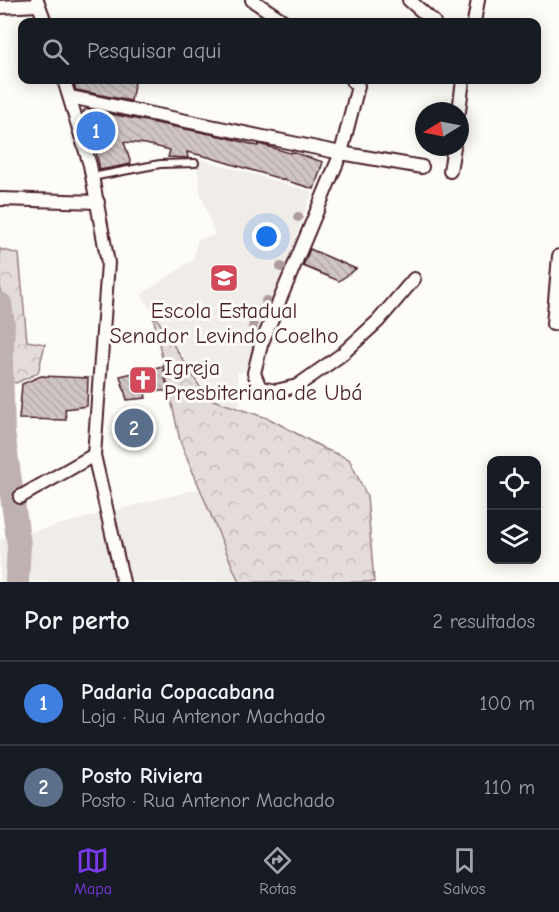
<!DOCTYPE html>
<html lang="pt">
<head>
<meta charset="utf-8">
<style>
	:root { --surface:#171b24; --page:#242831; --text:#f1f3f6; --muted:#9ea1a6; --line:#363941; --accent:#7c3aed }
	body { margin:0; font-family:"Comic Neue",sans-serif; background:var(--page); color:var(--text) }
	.controls { position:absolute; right:18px; bottom:18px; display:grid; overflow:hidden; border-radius:12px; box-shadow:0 3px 15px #0003 }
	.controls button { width:54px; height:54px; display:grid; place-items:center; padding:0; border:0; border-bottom:2px solid var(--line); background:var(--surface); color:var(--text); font:30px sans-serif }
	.compass { position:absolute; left:415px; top:102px; width:54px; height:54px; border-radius:50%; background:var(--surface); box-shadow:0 3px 15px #0003; rotate:260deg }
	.you { position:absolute; left:267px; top:237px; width:21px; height:21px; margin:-15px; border:4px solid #fff; border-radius:50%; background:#1a73e8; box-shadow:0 0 0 9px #1a73e833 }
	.badge { display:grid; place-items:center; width:39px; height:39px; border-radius:50%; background:var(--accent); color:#fff; font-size:20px; font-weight:700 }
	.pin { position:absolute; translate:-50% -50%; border:3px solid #fff; box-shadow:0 2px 6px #0006 }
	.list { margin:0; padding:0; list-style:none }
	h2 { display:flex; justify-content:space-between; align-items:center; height:78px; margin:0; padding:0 24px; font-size:26px }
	h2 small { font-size:20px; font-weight:400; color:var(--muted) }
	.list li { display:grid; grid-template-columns:39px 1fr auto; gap:18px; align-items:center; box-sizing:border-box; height:84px; padding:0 24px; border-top:2px solid var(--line) }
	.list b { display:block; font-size:22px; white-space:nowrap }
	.list p { margin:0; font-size:20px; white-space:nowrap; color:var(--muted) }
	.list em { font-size:20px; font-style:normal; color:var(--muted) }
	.icon { flex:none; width:33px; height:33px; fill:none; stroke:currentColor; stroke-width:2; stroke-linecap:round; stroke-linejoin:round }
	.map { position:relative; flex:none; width:559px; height:582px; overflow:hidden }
	.search { position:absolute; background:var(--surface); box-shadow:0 3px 15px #0003; left:18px; right:18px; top:18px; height:66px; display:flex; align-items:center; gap:15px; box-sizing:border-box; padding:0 21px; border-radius:12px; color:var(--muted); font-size:22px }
	.sheet { height:246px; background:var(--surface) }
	nav { display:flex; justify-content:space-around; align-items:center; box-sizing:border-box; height:84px; border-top:2px solid var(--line); background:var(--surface); font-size:16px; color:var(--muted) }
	nav a { display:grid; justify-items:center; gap:3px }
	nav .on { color:var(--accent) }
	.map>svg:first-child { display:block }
</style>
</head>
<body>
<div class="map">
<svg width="559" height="582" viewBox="0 0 559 582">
	<defs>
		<pattern id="forest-crowns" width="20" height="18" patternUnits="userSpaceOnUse" patternTransform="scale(1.5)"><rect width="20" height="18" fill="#e3dcda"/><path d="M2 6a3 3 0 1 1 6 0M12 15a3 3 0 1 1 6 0" fill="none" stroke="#c4bcbb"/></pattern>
		<pattern id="building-back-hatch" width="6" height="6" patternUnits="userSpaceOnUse" patternTransform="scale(1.5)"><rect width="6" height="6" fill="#d0c5c4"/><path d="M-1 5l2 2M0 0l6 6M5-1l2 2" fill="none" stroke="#b4a9a9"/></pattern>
	</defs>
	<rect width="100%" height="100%" fill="#fdfcf7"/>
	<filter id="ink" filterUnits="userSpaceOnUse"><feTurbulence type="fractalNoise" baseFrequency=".0167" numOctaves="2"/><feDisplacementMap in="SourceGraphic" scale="12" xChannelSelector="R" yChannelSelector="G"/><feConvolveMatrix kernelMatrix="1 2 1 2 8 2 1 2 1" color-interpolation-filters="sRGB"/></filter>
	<g filter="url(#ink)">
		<g fill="#f0ece8">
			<polygon points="200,159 312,192 248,370 237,373 241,405 214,409 194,371 141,295 193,260 198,239 215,235 201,194 197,165"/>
			<polygon points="198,489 244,582 0,582 0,540"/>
		</g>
		<g fill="url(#forest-crowns)" stroke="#967e82" stroke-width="1.5">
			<polygon points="0,249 19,254 27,341 45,344 38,373 16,383 0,379"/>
			<polygon points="152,311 207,398 270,419 325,449 349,459 367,496 374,582 239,582 180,441"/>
		</g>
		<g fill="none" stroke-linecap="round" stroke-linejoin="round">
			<polyline stroke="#c0b1b1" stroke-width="24" points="0,304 3,325 1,367 3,432 19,545 17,582"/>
		</g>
		<g fill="url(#building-back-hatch)" stroke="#4a1f2b" stroke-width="1.5">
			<polygon points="86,80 135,80 131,101 76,90 73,82"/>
			<polygon points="86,109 225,137 258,146 259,144 290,153 292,152 323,162 314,189 208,157 187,152 188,158 168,157 170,150 146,144 124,142 131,164 100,170 94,142 83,111"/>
			<polygon points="310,249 356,269 339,281 303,266"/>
			<polygon points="163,366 168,391 145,391 146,398 127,400 120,376"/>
			<polygon points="41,376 88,378 87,406 65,409 66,420 19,419 22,384"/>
			<polygon points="120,419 147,420 148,436 120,437"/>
		</g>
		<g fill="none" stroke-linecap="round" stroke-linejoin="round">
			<g stroke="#4a1f2b" stroke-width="10">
				<polyline id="lane" points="92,177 160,164 195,163"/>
			</g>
			<g stroke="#4a1f2b" stroke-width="16">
				<g id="street">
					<polyline points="37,0 45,22"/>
					<polyline points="252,0 285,22"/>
					<polyline points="409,0 434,22"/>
					<polyline points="0,7 38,5"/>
					<polyline points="474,22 478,0"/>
					<polyline points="64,80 90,165 108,263 94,455 123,582"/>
					<polyline points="352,80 358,86 341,153 261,345 254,373 260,388 276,391 297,386 341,355 378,321 414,279"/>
					<polyline points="70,97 341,153 422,167"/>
					<polyline points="459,111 463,80"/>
					<polyline points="450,171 454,147"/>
					<polyline points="0,199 98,202"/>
					<polyline points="553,324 559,256"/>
					<polyline points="20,497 94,455"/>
				</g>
			</g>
			<use href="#lane" stroke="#fdfcf7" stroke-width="6"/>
			<use href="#street" stroke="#fdfcf7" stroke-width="12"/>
		</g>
		<g fill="#af9c9f">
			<circle cx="298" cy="217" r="5"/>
			<circle cx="281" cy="267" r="5"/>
			<circle cx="266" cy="301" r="5"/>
			<circle cx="253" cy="326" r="5"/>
		</g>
	</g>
	<defs>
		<g id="school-square" transform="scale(1.5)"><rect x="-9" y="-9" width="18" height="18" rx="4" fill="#d1495b" stroke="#fdfcf7"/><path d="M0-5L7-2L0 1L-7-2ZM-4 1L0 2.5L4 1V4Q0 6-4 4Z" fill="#fff"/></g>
		<g id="church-square" transform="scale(1.5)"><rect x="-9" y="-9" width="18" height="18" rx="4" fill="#d1495b" stroke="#fdfcf7"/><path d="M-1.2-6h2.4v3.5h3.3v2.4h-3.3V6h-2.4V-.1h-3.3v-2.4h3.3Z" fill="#fff"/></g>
	</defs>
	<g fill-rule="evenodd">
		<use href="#school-square" x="224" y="278"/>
		<use href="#church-square" x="143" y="380"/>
	</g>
	<g text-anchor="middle" stroke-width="6" stroke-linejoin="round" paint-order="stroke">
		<g font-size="22" fill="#4a1f2b" stroke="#fdfcf7">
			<text x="224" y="318">Escola Estadual<tspan x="224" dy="25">Senador Levindo Coelho</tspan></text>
			<text x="164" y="375" text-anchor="start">Igreja<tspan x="164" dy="25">Presbiteriana de Ubá</tspan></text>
		</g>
	</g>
</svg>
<div class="controls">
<button><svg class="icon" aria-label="locate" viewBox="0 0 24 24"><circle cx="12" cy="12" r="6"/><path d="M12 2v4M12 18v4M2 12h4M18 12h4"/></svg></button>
<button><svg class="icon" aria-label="layers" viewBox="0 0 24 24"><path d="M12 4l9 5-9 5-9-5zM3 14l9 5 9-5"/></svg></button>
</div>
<svg class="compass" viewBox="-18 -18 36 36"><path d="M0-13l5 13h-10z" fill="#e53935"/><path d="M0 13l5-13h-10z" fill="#9ea1a6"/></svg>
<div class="you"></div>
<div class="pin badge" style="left:96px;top:131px;background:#3f7fe0">1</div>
<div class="pin badge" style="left:134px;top:428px;background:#5c6f8a">2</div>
<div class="search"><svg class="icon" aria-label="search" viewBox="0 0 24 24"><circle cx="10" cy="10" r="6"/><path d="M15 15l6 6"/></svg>Pesquisar aqui</div>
</div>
<section class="sheet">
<h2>Por perto<small>2 resultados</small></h2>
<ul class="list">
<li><span class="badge" style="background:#3f7fe0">1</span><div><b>Padaria Copacabana</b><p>Loja · Rua Antenor Machado</p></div><em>100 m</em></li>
<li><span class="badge" style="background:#5c6f8a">2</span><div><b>Posto Riviera</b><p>Posto · Rua Antenor Machado</p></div><em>110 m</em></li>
</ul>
</section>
<nav>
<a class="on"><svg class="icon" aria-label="map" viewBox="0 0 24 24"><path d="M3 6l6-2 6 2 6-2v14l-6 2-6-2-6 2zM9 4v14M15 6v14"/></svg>Mapa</a>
<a><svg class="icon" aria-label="directions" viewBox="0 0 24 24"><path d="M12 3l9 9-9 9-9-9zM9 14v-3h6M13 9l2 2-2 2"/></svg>Rotas</a>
<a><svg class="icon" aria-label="saved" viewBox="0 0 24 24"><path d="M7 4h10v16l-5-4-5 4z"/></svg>Salvos</a>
</nav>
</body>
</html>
